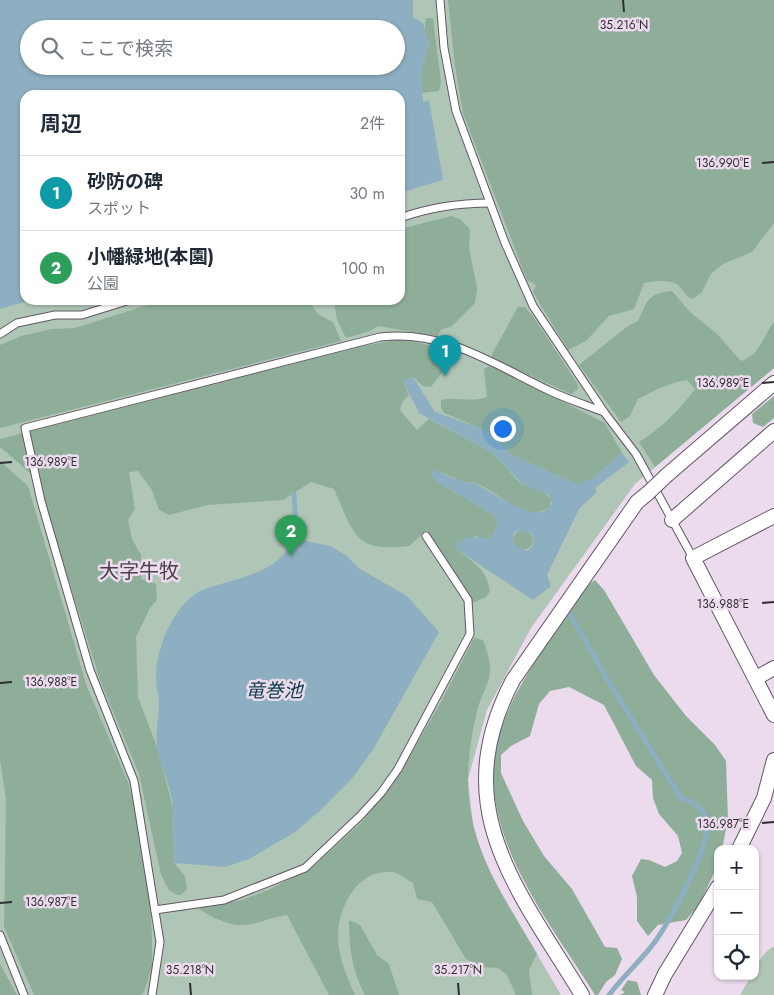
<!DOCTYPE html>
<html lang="ja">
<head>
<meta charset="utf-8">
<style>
	:root { --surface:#fff; --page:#f2f2f3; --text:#1f2937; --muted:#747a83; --line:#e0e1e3; --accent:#717217 }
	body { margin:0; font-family:Jost,"Noto Sans JP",sans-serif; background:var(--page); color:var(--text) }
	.controls { position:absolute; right:15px; bottom:15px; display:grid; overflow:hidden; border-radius:10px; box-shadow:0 1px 4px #0004 }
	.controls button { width:45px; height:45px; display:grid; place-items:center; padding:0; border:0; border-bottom:1px solid var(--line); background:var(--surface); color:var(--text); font:25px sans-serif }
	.you { position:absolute; left:502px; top:428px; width:18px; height:18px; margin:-12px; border:4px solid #fff; border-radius:50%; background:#1a73e8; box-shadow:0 0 0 8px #1a73e833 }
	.badge { display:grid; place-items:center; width:32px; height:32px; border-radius:50%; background:var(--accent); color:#fff; font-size:16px; font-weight:700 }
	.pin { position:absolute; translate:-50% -41px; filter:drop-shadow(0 1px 2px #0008) }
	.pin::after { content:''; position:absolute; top:26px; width:18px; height:15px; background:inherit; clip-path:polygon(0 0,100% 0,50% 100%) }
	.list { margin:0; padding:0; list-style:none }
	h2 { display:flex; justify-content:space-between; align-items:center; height:65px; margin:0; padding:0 20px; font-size:21px }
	h2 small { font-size:16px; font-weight:400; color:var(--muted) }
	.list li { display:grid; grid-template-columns:32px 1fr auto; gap:15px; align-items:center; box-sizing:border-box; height:75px; padding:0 20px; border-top:1px solid var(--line) }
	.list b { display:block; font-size:19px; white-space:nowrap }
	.list p { margin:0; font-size:16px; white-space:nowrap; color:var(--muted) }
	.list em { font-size:16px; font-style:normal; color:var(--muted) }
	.icon { flex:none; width:28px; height:28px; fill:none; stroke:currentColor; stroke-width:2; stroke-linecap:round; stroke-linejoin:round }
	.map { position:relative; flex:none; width:774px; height:995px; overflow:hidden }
	.search { position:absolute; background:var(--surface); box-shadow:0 1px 4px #0004; left:20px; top:20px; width:385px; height:55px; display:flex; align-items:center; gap:12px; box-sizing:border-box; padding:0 18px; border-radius:28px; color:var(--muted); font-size:19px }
	.panel { position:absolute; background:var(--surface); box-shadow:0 1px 4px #0004; left:20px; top:90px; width:385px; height:215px; border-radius:15px }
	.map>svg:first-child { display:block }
</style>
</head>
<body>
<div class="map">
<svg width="774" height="995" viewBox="0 0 774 995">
	<rect width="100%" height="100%" fill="#ebdbec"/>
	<g fill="#afc5b6" fill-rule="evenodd">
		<path d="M 0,0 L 774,0 L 774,368 L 635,484 L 531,628 L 487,710 L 468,779 L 474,834 L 484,863 L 561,995 L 0,995 ZM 29,29 L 396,29 L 396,66 L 29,66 ZM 25,95 L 400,95 L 400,300 L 25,300 Z"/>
		<path d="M 774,946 L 774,995 L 740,995 L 751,976 L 755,976 C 755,964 764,952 774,946 Z"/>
	</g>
	<g fill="#8eae99">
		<path d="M 448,0 L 774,0 L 774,223 L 752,252 L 723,264 L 711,274 L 702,292 L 693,299 C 685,297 684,290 678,285 C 669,279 654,281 644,283 L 634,309 L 609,316 L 586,341 L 568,350 L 533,292 L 536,285 L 527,280 L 463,113 L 455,67 Z"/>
		<polygon points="426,18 433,18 441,82 439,91 422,93 421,73 429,41 424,32"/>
		<polygon points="451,216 460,219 470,229 469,247 477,288 475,303 451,327 442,329 437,336 378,326 370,331 346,338 337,320 334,300 400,300 400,229"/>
		<path d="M 672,291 L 690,312 L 717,334 L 741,361 C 760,355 763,336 774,322 L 774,368 L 655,467 L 639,442 C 661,429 680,409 695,389 L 687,380 C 670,382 654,391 638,399 L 630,416 L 621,422 L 579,365 L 628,326 L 638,321 C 648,300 647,294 672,291 Z"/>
		<polygon points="163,300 308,300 318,314 333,322 341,341 0,428 0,345 21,336 52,329 75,328"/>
		<polygon points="518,307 525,307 533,316 577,383 578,389 571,394 492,358 492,354"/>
		<path d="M 401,339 L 447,349 L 450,354 L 443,371 L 431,387 L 423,386 L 413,377 L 403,381 L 409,395 L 402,402 L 400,410 L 417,430 L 429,419 L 493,453 L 520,483 L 543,491 L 551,499 L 550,507 C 527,525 496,490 475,483 C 471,482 467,483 463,482 C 453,478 444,472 434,471 L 437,482 L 497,517 C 499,525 494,536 488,540 L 475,536 L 456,549 C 474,563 486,568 490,591 L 486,597 L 473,603 L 427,530 L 409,546 C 353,553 354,533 334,489 L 311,482 L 283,500 L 207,505 L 169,515 L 159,510 L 152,490 L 138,471 L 129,472 L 135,509 L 128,520 L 132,539 L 141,555 L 141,579 L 156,584 L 157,600 L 150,608 L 136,637 L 138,697 L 157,747 L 170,796 L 173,809 L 174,863 L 185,876 L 187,889 L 181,895 L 177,895 L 169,890 L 161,875 L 139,774 L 100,680 L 37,479 L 0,447 L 0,439 L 363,346 Z"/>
		<path d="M 491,365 L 605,423 L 622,453 L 590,481 L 588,480 L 578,485 L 513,455 L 480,428 L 444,413 L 441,408 L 441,400 C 458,396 470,403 487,397 L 484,369 Z"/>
		<polygon points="774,396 774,418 763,427 753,423 752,414"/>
		<polygon points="0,461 28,486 87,687 128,782 135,807 150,905 152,935 152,967 144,992 141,995 34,995 4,927 6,799 0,760"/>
		<circle cx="523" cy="540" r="10"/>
		<path d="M 595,580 L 604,590 L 654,675 L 686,716 L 715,745 L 726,761 L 728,820 L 722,849 L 718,849 L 716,869 L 699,905 L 686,920 L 658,925 L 648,936 L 637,921 L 637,897 L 632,876 L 641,859 L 649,860 L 665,867 L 677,861 L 682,853 L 678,836 L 659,814 L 653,798 L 652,780 L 636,766 L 604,705 L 569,687 L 550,691 L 539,704 L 530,736 L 511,746 L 501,755 L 501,773 L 523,821 L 544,856 L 572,889 L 605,947 L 617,948 L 622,959 L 615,975 L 606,982 L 598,995 L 595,995 C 548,919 468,824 501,729 C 518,678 559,628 589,584 Z"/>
		<path d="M 474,638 L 483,640 C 499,682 484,680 476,716 C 471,736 468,760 468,780 C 468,848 504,897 537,954 L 529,970 L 532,995 L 516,995 L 507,975 L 498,968 L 482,967 L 466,959 L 432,902 L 417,899 L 413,883 C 407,880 399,873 393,872 C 357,868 337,909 338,939 C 339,959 347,977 355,995 L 329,995 L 287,915 C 272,917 258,924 244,925 C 228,926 213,917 200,910 L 199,908 L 242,900 L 268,890 L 312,868 L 363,821 L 402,770 L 442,700 Z"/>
		<path d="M 349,920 L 360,925 L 377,955 L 389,964 L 399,995 L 365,995 C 352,970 349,948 349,920 Z"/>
		<polygon points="0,964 17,995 0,995"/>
		<polygon points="628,980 637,982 641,995 620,995 625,992 621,990"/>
	</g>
	<g fill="#8dafc1" fill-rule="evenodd">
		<path d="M 0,0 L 413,0 L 413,17 L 424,24 L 424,32 L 429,41 L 421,73 L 423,102 L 429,100 L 443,180 L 400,193 L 400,95 L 25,95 L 25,300 L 31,300 L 0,309 ZM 29,29 L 396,29 L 396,66 L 29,66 Z"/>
		<path d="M 413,377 L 435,412 L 480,428 L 513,455 L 578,485 L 588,479 L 590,481 L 622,453 L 629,462 L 595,488 L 597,492 L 579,509 L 547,575 L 551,586 L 533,600 L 456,549 L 456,543 C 469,536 474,536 488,539 C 494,536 499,525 497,517 L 437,482 L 432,476 L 432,472 L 435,470 C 445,474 455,480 465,482 C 468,483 472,482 476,484 C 491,490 540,530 552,503 L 549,495 L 521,483 L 493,453 L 419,413 L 403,381 ZM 516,531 L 530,532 L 534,538 L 533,545 L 528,551 L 520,549 L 513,542 L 513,535 Z"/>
		<path d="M 296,539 L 330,546 L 347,556 L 360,569 L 407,596 L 439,632 L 374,748 L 354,776 L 323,808 L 295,832 L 249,859 L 225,867 L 174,863 C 173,845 174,827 173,810 C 172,788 161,768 157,747 C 155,733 159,719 159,705 C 159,696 156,687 156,679 C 155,649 175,600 205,589 C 232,579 280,574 291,541 Z"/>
	</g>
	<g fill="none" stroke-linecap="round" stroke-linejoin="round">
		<g stroke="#8dafc1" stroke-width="5">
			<polyline points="294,494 297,544"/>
			<path d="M 570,614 L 610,684 L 681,798 C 695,802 707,810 707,827 C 706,852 672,917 657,939 C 643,959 624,975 609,995"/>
		</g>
		<g stroke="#635665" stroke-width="9">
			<g id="lane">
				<polyline points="440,0 444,48 456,111 505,243 533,306 604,412 636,454 693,558"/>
				<path d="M 400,218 C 428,208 461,203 490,203"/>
				<polyline points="0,334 17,323 55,315 82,315 130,300"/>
				<polyline points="155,910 224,900 305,868 360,816 381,793 398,769 470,634 468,600 426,536"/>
				<polyline points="0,935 24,995"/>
				<path d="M 152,995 L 160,942 L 134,781 L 90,670 L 41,501 L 25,428 L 380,337 C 444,329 495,365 550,391 C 567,399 586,405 604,412"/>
			</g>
		</g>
		<g stroke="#635665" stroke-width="16">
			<g id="street">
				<polyline points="667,475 774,383"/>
				<polyline points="774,516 693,558 774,715"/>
				<polyline points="672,520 774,431"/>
				<polyline points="756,678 774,668"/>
				<polyline points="739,849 764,798 774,760"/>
				<path d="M 582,995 C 517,888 446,808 513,680 L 637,502 L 648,493"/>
				<polyline points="655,995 665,974 718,887"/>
			</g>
		</g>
		<use href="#lane" stroke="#fff" stroke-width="7"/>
		<use href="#street" stroke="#fff" stroke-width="14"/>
		<g stroke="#635665" stroke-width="16" stroke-linecap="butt">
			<polyline id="street-bridge" points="648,493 667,475"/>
		</g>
		<use href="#street-bridge" stroke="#fff" stroke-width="14"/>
	</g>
	<path fill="none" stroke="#322c33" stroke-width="2" d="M 623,0 L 624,12M 762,163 L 774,162M 762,383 L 774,382M 0,463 L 12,462M 762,603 L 774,602M 0,683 L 12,682M 762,823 L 774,822M 0,903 L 12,902M 190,983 L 191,995M 458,983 L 459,995"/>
	<g text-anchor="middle" stroke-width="5" stroke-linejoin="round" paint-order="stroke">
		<g font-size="19" font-style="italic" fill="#0a3b4f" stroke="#ebdbec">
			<text x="274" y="697">竜巻池</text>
		</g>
		<g font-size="20" fill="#4c3f4d" stroke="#ebdbec">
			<text x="139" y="578">大字牛牧</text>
		</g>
	</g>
	<g font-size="12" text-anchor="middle" fill="#322c33" stroke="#ebdbec" stroke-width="5" stroke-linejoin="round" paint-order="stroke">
		<text x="624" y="29">35.216°N</text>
		<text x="723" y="167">136.990°E</text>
		<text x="723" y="387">136.989°E</text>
		<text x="51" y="466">136.989°E</text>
		<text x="723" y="608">136.988°E</text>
		<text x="51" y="686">136.988°E</text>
		<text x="723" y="828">136.987°E</text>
		<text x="51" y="906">136.987°E</text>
		<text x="190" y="974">35.218°N</text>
		<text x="458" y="974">35.217°N</text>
	</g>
</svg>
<div class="controls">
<button>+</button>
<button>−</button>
<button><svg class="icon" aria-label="locate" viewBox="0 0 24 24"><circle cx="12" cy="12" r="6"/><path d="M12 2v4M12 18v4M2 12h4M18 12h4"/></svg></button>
</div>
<div class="you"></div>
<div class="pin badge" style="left:445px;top:376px;background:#0f9aa8">1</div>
<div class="pin badge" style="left:291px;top:556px;background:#2e9e5b">2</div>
<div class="search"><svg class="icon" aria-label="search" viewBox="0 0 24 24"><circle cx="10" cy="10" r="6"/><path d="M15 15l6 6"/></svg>ここで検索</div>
<section class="panel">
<h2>周辺<small>2件</small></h2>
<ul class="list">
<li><span class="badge" style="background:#0f9aa8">1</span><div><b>砂防の碑</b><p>スポット</p></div><em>30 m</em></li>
<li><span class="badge" style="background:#2e9e5b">2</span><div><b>小幡緑地(本園)</b><p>公園</p></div><em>100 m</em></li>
</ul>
</section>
</div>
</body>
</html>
